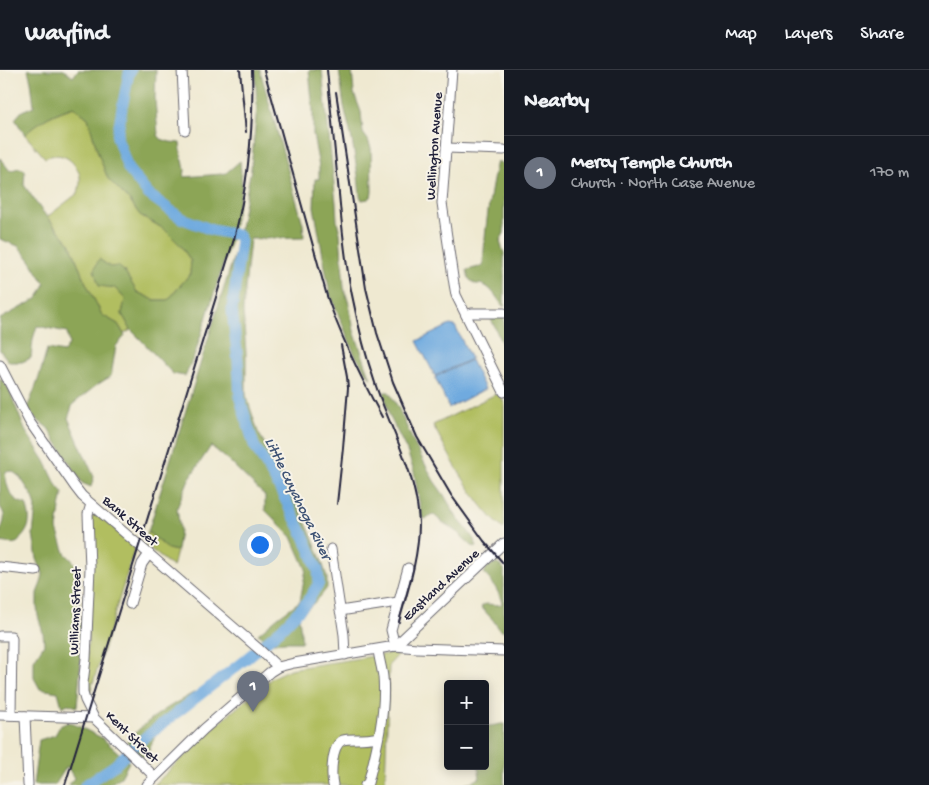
<!DOCTYPE html>
<html lang="en">
<head>
<meta charset="utf-8">
<style>
	:root { --surface:#171b24; --page:#20242c; --text:#f1f3f6; --muted:#9ea1a6; --line:#363941; --accent:#0f766e }
	body { margin:0; font-family:"Gochi Hand",sans-serif; background:var(--page); color:var(--text) }
	.controls { position:absolute; right:15px; bottom:15px; display:grid; overflow:hidden; border-radius:5px; box-shadow:0 2px 12px #0003 }
	.controls button { width:45px; height:45px; display:grid; place-items:center; padding:0; border:0; border-bottom:1px solid var(--line); background:var(--surface); color:var(--text); font:25px sans-serif }
	.you { position:absolute; left:259px; top:474px; width:18px; height:18px; margin:-12px; border:4px solid #fff; border-radius:50%; background:#1a73e8; box-shadow:0 0 0 8px #1a73e833 }
	.badge { display:grid; place-items:center; width:32px; height:32px; border-radius:50%; background:var(--accent); color:#fff; font-size:16px; font-weight:700 }
	.pin { position:absolute; translate:-50% -41px; filter:drop-shadow(0 1px 2px #0008) }
	.pin::after { content:''; position:absolute; top:26px; width:18px; height:15px; background:inherit; clip-path:polygon(0 0,100% 0,50% 100%) }
	.list { margin:0; padding:0; list-style:none }
	h2 { display:flex; justify-content:space-between; align-items:center; height:65px; margin:0; padding:0 20px; font-size:21px }
	h2 small { font-size:16px; font-weight:400; color:var(--muted) }
	.list li { display:grid; grid-template-columns:32px 1fr auto; gap:15px; align-items:center; box-sizing:border-box; height:75px; padding:0 20px; border-top:1px solid var(--line) }
	.list b { display:block; font-size:19px; white-space:nowrap }
	.list p { margin:0; font-size:16px; white-space:nowrap; color:var(--muted) }
	.list em { font-size:16px; font-style:normal; color:var(--muted) }
	.map { position:relative; flex:none; width:504px; height:715px; overflow:hidden }
	header { display:flex; align-items:center; gap:30px; box-sizing:border-box; height:70px; padding:0 25px; background:var(--surface); border-bottom:1px solid var(--line) }
	header strong { font-size:24px }
	nav { display:flex; gap:28px; margin-inline-start:auto; font-size:18px }
	main { display:flex }
	aside { flex:1; background:var(--surface) }
	.map>svg:first-child { display:block }
</style>
</head>
<body>
<header>
<strong>Wayfind</strong>
<nav><a>Map</a><a>Layers</a><a>Share</a></nav>
</header>
<main>
<div class="map">
<svg width="504" height="715" viewBox="0 0 504 715">
	<rect width="100%" height="100%" fill="#f7f3e8"/>
	<filter id="ink" filterUnits="userSpaceOnUse"><feTurbulence type="fractalNoise" baseFrequency=".02" numOctaves="2"/><feDisplacementMap in="SourceGraphic" scale="10" xChannelSelector="R" yChannelSelector="G"/><feConvolveMatrix kernelMatrix="1 2 1 2 8 2 1 2 1" color-interpolation-filters="sRGB"/></filter>
	<filter id="wash" filterUnits="userSpaceOnUse"><feTurbulence type="fractalNoise" baseFrequency=".0096" numOctaves="4" result="noise"/><feDisplacementMap in="SourceGraphic" scale="20" xChannelSelector="R" yChannelSelector="G"/><feGaussianBlur stdDeviation="1.12" result="paint"/><feColorMatrix in="noise" values="0 0 0 0 0 0 0 0 0 0 0 0 0 0 0 0 0 1.4 0 .05"/><feComposite in="paint" operator="in"/></filter>
	<g filter="url(#wash)">
		<rect width="100%" height="100%" fill="#efe9d1"/>
		<g fill="#b1be60" stroke="#6a704e">
			<path d="M 74,37 L 88,48 L 98,83 L 108,109 L 129,130 L 140,145 L 164,159 L 181,176 L 191,191 L 190,204 L 168,230 L 154,230 L 137,222 L 124,201 L 110,197 L 99,189 L 115,218 L 125,229 L 122,244 L 131,260 L 124,264 L 118,254 L 102,245 L 83,207 L 70,173 L 47,147 L 78,123 C 79,118 81,112 80,107 C 80,104 78,101 77,99 C 70,86 58,82 45,88 L 25,65 C 38,50 56,43 74,37 Z"/>
			<path d="M 500,324 L 504,333 L 504,458 L 503,459 C 472,430 453,392 433,355 L 494,325 Z"/>
			<path d="M 92,445 C 104,446 126,470 135,478 L 88,629 L 86,625 Z"/>
			<polygon points="148,462 168,479 177,481 173,497 143,473"/>
			<polygon points="393,583 398,585 389,595 385,715 154,715 212,659 273,607 290,599"/>
		</g>
		<g fill="#8ca556" stroke="#576448">
			<path d="M 28,0 L 64,0 L 73,7 L 78,0 L 156,0 L 155,30 L 158,65 L 161,69 L 170,72 L 180,73 L 182,89 L 183,90 L 185,100 L 184,107 L 222,104 L 226,103 L 240,91 L 242,116 L 230,173 L 195,284 L 185,306 L 173,304 L 143,272 L 131,260 L 122,244 L 125,229 L 115,218 L 99,216 L 94,200 L 99,189 L 110,197 L 118,196 L 124,201 L 137,222 L 154,230 L 168,230 L 190,204 L 191,191 L 181,176 L 164,159 L 140,145 L 129,130 L 108,109 L 98,83 L 88,48 L 74,37 C 56,42 38,51 25,65 L 15,49 L 22,41 L 34,36 L 31,11 Z"/>
			<polygon points="255,0 260,0 303,154 304,168 250,169 243,240 246,283 246,325 258,362 294,424 321,489 327,507 327,518 320,527 299,547 302,572 285,572 272,573 258,564 278,547 300,531 306,499 292,467 265,440 265,426 228,390 211,376 189,409 177,438 180,460 177,481 168,479 148,462 236,179 251,99 257,37"/>
			<polygon points="309,0 322,0 336,133 337,151 340,163 344,218 349,234 354,261 371,309 355,285 330,224 314,137 315,109 319,109 319,97 313,64 313,40"/>
			<polygon points="339,0 352,0 354,23 361,42 363,63 368,70 371,78 372,121 371,127 368,129 362,130 360,126 358,106 352,70 344,36"/>
			<path d="M 0,88 L 10,101 L 18,98 L 25,100 L 24,115 L 40,138 L 57,159 L 70,173 L 83,207 L 102,245 L 118,254 L 125,266 L 116,276 L 111,306 L 97,315 L 73,334 L 68,348 L 94,407 L 91,417 L 82,413 L 48,358 L 36,349 L 27,338 C 36,318 42,299 47,279 L 64,282 L 69,274 L 67,262 L 37,256 L 33,269 L 31,288 L 22,292 L 9,292 L 0,280 L 0,249 L 38,228 L 45,214 L 30,190 L 18,176 L 0,169 Z"/>
			<path d="M 497,91 L 504,94 L 504,163 L 500,171 L 504,184 L 504,237 C 495,227 491,213 475,214 L 469,209 L 467,200 L 483,196 C 485,160 489,126 497,91 Z"/>
			<polygon points="490,246 504,247 504,279"/>
			<path d="M 0,308 L 8,317 L 25,360 L 45,391 L 57,416 L 63,423 L 60,438 L 57,459 L 65,483 L 75,493 L 78,501 L 79,541 L 83,565 L 77,637 L 68,634 L 62,637 L 58,622 L 40,619 L 34,608 L 34,590 L 44,574 L 43,563 L 38,546 L 37,537 L 37,523 L 41,513 L 43,504 L 37,489 L 33,464 L 36,437 L 33,427 L 20,407 L 12,401 L 5,402 C 7,417 9,430 26,434 C 31,448 31,458 20,469 C 20,470 19,471 18,472 C 13,475 6,473 1,472 C 0,468 0,464 1,460 C 4,451 7,446 0,437 Z"/>
			<polygon points="384,322 389,322 398,337 414,373 434,411 444,425 457,448 466,458 475,471 477,477 472,476 458,463 442,452 433,444 425,449 422,448 414,402 407,381 389,345"/>
			<path d="M 493,494 L 498,494 L 504,499 L 504,561 L 500,560 L 493,550 L 481,537 L 485,534 L 500,535 L 502,533 C 499,522 493,512 484,504 L 487,497 Z"/>
			<path d="M 198,621 L 203,622 L 203,625 L 156,665 L 149,680 L 142,688 L 127,672 C 142,654 161,641 181,630 C 187,627 192,623 198,621 Z"/>
			<polygon points="68,652 78,656 102,668 129,692 121,707 108,715 69,715 74,708 67,696 55,715 33,715 39,670 55,665 60,656"/>
			<polygon points="501,654 504,654 504,715 462,715 472,712 480,708 478,696 485,696 485,656 490,656"/>
		</g>
		<g fill="#6faadf" stroke="#48668d">
			<polygon points="450,255 455,256 471,289 435,306 417,271"/>
			<polygon points="471,290 485,319 449,338 435,307"/>
		</g>
		<g fill="none" stroke-linecap="round" stroke-linejoin="round">
			<polyline stroke="#6faadf" stroke-width="11" points="85,715 115,695 138,673 246,589 281,559 307,532 319,513 318,500 303,464 275,410 254,375 240,329 238,291 232,240 241,171 238,165 212,160 181,148 148,124 128,99 117,67 122,38 129,3 131,0"/>
		</g>
	</g>
	<g filter="url(#ink)">
		<g fill="none" stroke-linecap="round" stroke-linejoin="round">
			<g stroke="#6a6870" stroke-width="11">
				<g id="minor">
					<polyline points="182,0 185,60"/>
					<polyline points="452,0 442,133 454,214 456,225 504,322"/>
					<polyline points="447,78 504,80"/>
					<polyline points="466,245 472,243 504,243"/>
					<polyline points="0,295 29,351 75,417 82,426 260,580 278,597"/>
					<polyline points="91,434 88,444 90,498 86,589 83,613 83,623 85,630 94,648"/>
					<polyline points="331,479 344,565 345,585"/>
					<polyline points="0,497 36,501"/>
					<polyline points="130,534 142,494 149,484"/>
					<polyline points="340,541 398,532"/>
					<polyline points="0,566 11,566 12,569 11,645"/>
					<polyline points="395,576 504,473"/>
					<polyline points="395,576 391,560 408,498"/>
					<polyline points="0,645 94,648 155,707"/>
					<polyline points="25,646 28,715"/>
					<polyline points="147,715 204,659 270,602 278,597 294,593 395,576 417,578 504,581"/>
					<path d="M 333,715 C 331,705 331,675 343,670 C 346,669 351,669 355,669 C 363,669 370,669 378,667"/>
					<path d="M 365,715 L 368,713 C 377,678 386,642 383,607 C 382,598 379,589 378,580"/>
				</g>
			</g>
			<use href="#minor" stroke="#fff" stroke-width="9"/>
			<g stroke="#22223b" stroke-width="2">
				<polyline points="240,0 246,62"/>
				<path d="M 264,0 L 327,226 C 341,268 361,308 382,347"/>
				<path d="M 327,0 C 331,41 335,83 339,124 C 342,158 345,192 352,225 C 358,255 365,284 375,313 C 390,359 417,403 419,453 C 419,487 408,520 399,552"/>
				<polyline points="336,22 366,218 377,263 393,312 417,367 451,425 484,471 504,494"/>
				<polyline points="337,434 343,378 348,318 347,307 341,275"/>
				<path d="M 65,715 L 234,169 C 248,114 254,58 252,0"/>
			</g>
		</g>
	</g>
	<g text-anchor="middle" stroke-width="4" stroke-linejoin="round" paint-order="stroke">
		<g font-size="14" fill="#22223b" stroke="#f7f3e8">
			<text transform="translate(433 76) rotate(-86)" y="5">Wellington Avenue</text>
			<text transform="translate(131 450) rotate(41)" y="5">Bank Street</text>
			<text transform="translate(440 514) rotate(-43)" y="5">Eastland Avenue</text>
			<text transform="translate(74 541) rotate(-88)" y="5">Williams Street</text>
			<text transform="translate(133 666) rotate(44)" y="5">Kent Street</text>
		</g>
		<g font-size="15" font-style="italic" fill="#3d5274" stroke="#f7f3e8">
			<text transform="translate(299 428) rotate(64)" y="5">Little Cuyahoga River</text>
		</g>
	</g>
</svg>
<div class="controls">
<button>+</button>
<button>−</button>
</div>
<div class="you"></div>
<div class="pin badge" style="left:253px;top:642px;background:#6b7280">1</div>
</div>
<aside>
<h2>Nearby<small></small></h2>
<ul class="list">
<li><span class="badge" style="background:#6b7280">1</span><div><b>Mercy Temple Church</b><p>Church · North Case Avenue</p></div><em>170 m</em></li>
</ul>
</aside>
</main>
</body>
</html>
